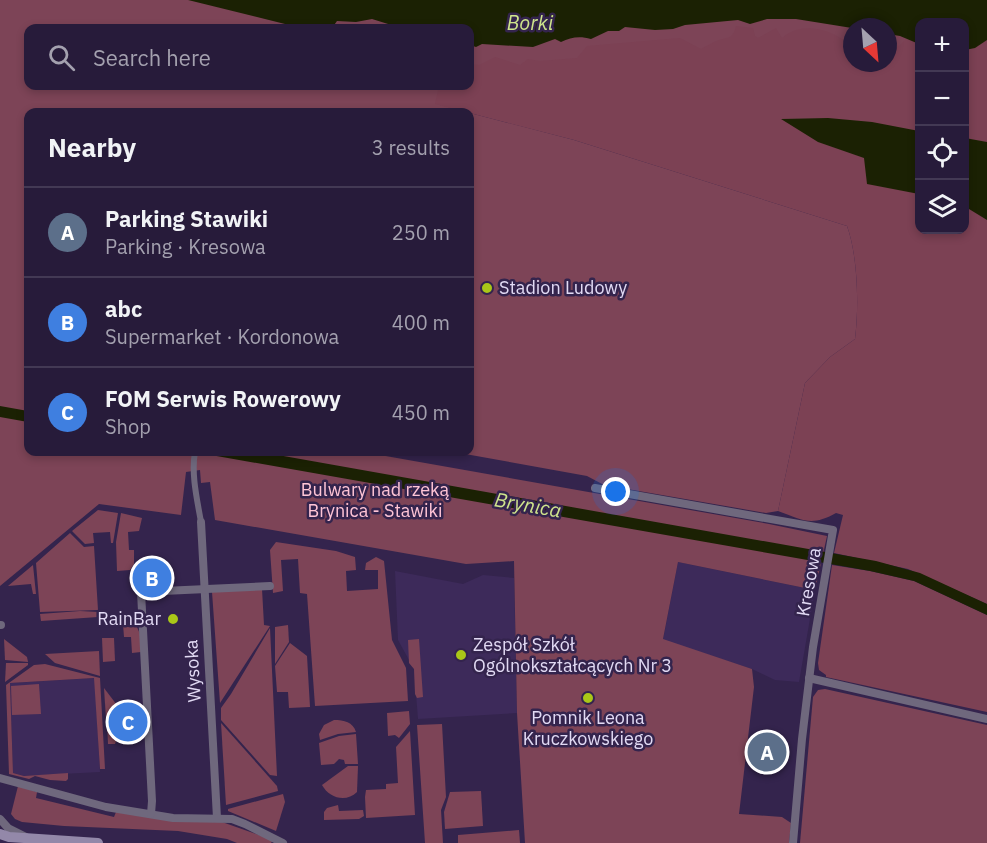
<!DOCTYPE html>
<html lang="en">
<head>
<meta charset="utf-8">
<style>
	:root { --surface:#271b3a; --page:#332845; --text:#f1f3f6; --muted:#a4a1af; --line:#433954; --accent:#2563eb }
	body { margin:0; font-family:"IBM Plex Sans",sans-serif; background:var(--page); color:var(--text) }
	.controls { position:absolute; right:18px; top:18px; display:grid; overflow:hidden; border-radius:12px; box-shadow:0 3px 9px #0003 }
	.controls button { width:54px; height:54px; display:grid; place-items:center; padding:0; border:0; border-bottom:2px solid var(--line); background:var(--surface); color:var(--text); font:30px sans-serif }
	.compass { position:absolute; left:843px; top:18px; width:54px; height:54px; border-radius:50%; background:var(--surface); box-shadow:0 3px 9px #0003; rotate:154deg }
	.you { position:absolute; left:616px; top:492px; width:21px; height:21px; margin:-15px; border:4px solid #fff; border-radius:50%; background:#1a73e8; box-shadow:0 0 0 9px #1a73e833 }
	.badge { display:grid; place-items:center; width:39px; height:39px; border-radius:50%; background:var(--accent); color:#fff; font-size:20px; font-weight:700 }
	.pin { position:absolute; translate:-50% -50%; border:3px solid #fff; box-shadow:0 2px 6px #0006 }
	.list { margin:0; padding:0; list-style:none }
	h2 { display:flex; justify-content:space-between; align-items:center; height:78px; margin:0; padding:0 24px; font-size:26px }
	h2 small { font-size:20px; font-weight:400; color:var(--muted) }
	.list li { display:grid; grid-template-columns:39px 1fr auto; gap:18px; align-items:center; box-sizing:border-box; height:90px; padding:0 24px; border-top:2px solid var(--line) }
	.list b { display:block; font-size:22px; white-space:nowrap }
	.list p { margin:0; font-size:20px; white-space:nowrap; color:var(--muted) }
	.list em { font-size:20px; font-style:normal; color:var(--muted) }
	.icon { flex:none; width:33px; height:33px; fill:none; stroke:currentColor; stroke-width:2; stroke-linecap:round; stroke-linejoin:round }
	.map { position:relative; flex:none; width:987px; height:843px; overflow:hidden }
	.search { position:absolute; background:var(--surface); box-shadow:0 3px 9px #0003; left:24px; top:24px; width:450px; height:66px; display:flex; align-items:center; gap:15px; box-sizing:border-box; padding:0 21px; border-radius:12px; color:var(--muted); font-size:22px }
	.panel { position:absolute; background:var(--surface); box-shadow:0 3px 9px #0003; left:24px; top:108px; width:450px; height:348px; border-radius:12px }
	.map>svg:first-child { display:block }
</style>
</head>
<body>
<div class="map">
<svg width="987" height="843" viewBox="0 0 987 843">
	<rect width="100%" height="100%" fill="#34244d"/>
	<g fill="#3d2a5a">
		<polygon points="678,562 815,590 799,682 775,680 752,669 663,640"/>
		<polygon points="395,571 463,584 483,575 514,578 517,713 418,719 414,669 398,640"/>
		<polygon points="95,678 100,772 24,776 13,773 10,683"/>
	</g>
	<g fill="#7d4457" fill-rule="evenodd">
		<path d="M 0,0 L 987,0 L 987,251 L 770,186 L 436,104 L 468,112 L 28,112 L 28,452 L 363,452 L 769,524 L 827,536 L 815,590 L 678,562 L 663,639 L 752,669 L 754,687 L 739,814 L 782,817 L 791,823 L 789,843 L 525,843 L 517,713 L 514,561 L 466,564 L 215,520 L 210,482 L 201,483 L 200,470 L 186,472 L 181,515 L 99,504 L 0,586 ZM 920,22 L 964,22 L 964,230 L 920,230 ZM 852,27 L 888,27 L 888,63 L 852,63 ZM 28,28 L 470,28 L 470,86 L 28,86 Z"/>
		<path d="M 470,113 L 574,140 L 847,226 C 858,256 859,308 855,339 L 830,357 L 805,383 L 778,511 L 766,513 L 604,485 L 587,476 L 454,452 L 470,452 Z"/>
		<polygon points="98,510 118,513 113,543 111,543 110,532 93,533 94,543 85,544 72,531"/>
		<polygon points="121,513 142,518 139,531 128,532 129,550 134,550 134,564 130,570 117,571 116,542"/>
		<polygon points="70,533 84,547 94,546 98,610 40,612 36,563"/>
		<polygon points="276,542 336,551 355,557 356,570 346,571 347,591 378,589 378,570 365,570 366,563 376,557 384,561 392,640 406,668 408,701 315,706 307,594 300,593 298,559 281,560 283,591 273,593 270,550"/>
		<polygon points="33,565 36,594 33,594 31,584 8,586"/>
		<polygon points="262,589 264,625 270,626 220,703 212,592"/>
		<polygon points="80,611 98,612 98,617 41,621 40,614"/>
		<polygon points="123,624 137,627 140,634 141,652 132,653 131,637 124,637"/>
		<polygon points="288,625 289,642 275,664 275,627"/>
		<polygon points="270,628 277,776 270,775 221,720 221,708 231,694"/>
		<polygon points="102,638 114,638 115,661 103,662"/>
		<polygon points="4,639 27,657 28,662 5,660"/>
		<polygon points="419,639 423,697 417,698 415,694 414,669 409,663 408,640"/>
		<polygon points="290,643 307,656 310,707 289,708 288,692 277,692 275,666"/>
		<polygon points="99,651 100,676 55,663 45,654"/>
		<polygon points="6,663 28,663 28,665 5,682"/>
		<polygon points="45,664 100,678 105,769 100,769 94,678 10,683 13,773 24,776 68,773 68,779 66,781 50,780 35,776 29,779 9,774 6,685 34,665"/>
		<polygon points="39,684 41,714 12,715 11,686"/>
		<polygon points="104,688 123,713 123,718 106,719"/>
		<polygon points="825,689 987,725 987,843 800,843 813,697 818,690"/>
		<polygon points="409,711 410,724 399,738 395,735 388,736 387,713"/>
		<path d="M 334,720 C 344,720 353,722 356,732 L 338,734 L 320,740 L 319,734 L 324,725 Z"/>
		<polygon points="123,721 115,744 108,744 107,722"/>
		<polygon points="221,723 277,786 278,791 226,805"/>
		<polygon points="442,724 446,797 441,810 443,843 425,843 417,725"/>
		<polygon points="410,731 415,815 366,818 365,797 366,790 386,789 386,784 398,783 396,747"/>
		<polygon points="356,734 358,764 345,764 344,760 339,759 334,764 321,765 319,743 339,736"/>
		<path d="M 348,766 L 358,766 L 357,792 C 346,803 329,798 322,785 Z"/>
		<polygon points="18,786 37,792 36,798 114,817 116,812 173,821 222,822 273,840 271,843 237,843 227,839 178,831 64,826 22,822 15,819 11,814"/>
		<polygon points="481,791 483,826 445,829 444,812 450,792"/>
		<polygon points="283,794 285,802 276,831 228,811 228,809"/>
		<polygon points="338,805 339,811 363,810 364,816 359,819 324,820 324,812 327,808"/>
		<polygon points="519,830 520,843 458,843 458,835"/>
	</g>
	<g fill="#7c4154">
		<path d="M 736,26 L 753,28 L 755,36 L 758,38 L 776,28 L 782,38 C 801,22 826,28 845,41 L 852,39 L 852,63 L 888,63 L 888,43 L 899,46 L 906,39 L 919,44 L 919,131 C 875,123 827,114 782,119 L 818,142 L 864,158 L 867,184 L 919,194 L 920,230 L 964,230 L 965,208 L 969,209 L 987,220 L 987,604 L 908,569 L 834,553 L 843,515 L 836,513 C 811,527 803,520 778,511 L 805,383 L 830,357 L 855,339 C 859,308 858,256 847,226 L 574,140 L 435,104 L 439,86 L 470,86 L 470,64 L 479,65 L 495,57 L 520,65 L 528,59 L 540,61 L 577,58 L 587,46 L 680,38 L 701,49 C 707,46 713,42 719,40 C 730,37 733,38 736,26 Z"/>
		<polygon points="987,40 987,142 965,138 965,50 975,48"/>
		<polygon points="832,565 870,571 914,581 987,615 987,712 826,677 826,675 819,670 818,663"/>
	</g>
	<g fill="#1b2103">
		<path d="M 188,0 L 987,0 L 987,40 L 975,48 L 965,50 L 964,22 L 920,22 L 919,44 L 900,36 L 888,34 L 888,27 L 852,28 L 796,19 L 767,19 L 750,24 L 738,20 L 685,25 L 673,29 L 655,30 L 625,27 L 619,31 L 608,31 L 591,39 C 580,36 571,37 561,42 L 555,39 L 533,47 L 482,44 L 476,47 L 470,45 L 470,28 L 401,28 L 372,19 L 356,22 L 337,21 L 332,28 L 301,28 Z"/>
		<polygon points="828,118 872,122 919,131 919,194 867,184 864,158 818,142 781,119"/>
		<polygon points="965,138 987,142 987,220 969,209 965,208"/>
		<polygon points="0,406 28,411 28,422 0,417"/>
		<polygon points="194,452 261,452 876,561 920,573 987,604 987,615 914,581 870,571"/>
	</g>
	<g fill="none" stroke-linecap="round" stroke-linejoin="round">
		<path stroke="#6f687d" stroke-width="6" d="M 195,452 C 191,474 197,499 201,522"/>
		<g stroke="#6f687d" stroke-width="8">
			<polyline points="595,488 833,530 813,647 802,739 793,843"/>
			<polyline points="201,522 217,818"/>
			<polyline points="0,625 1,625"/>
			<polyline points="809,678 987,719"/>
			<polyline points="0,778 106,807 173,818 232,819 245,824 283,843"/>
			<polyline points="151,814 152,801 141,592 270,586"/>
			<polyline points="0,819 8,828 26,837"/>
		</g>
		<polyline stroke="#9388a9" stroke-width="10" points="0,834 9,837 98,843"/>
	</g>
	<g fill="#aac718" stroke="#34244d" stroke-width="2">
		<circle cx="487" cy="288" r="6"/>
		<circle cx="173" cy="619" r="6"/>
		<circle cx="461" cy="655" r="6"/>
		<circle cx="588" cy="698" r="6"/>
	</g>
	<g text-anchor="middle" stroke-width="5" stroke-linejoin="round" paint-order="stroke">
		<g font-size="18" fill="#e2daf4" stroke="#34244d" text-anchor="start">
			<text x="499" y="294">Stadion Ludowy</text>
			<text x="161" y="625" text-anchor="end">RainBar</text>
			<text x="473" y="651">Zespół Szkół<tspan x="473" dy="21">Ogólnokształcących Nr 3</tspan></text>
			<text x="588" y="724" text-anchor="middle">Pomnik Leona<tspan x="588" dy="21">Kruczkowskiego</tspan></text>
		</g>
		<g font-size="18" fill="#ffc5d6" stroke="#34244d">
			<text x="375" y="496">Bulwary nad rzeką<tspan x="375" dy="21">Brynica - Stawiki</tspan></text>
		</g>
		<g font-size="18" fill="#e2daf4" stroke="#34244d">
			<text transform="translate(809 582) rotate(-80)" y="6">Kresowa</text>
			<text transform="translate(193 671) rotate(-93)" y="6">Wysoka</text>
		</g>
		<g font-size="20" font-style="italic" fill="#cfe58c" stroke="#34244d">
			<text x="530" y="30">Borki</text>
			<text transform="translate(528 505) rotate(10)" y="7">Brynica</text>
		</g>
	</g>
</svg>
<div class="controls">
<button>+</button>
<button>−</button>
<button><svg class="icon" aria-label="locate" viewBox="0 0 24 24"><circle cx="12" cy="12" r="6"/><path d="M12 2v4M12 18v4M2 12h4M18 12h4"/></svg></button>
<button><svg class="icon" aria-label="layers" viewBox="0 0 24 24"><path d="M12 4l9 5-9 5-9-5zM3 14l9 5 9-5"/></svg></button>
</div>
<svg class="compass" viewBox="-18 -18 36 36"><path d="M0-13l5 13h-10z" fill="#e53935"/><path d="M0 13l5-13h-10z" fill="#a4a1af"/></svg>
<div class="you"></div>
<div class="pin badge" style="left:767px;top:752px;background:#5c6f8a">A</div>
<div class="pin badge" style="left:152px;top:578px;background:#3f7fe0">B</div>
<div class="pin badge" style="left:128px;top:722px;background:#3f7fe0">C</div>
<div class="search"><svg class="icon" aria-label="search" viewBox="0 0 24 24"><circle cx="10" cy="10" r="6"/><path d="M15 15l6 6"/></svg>Search here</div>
<section class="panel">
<h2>Nearby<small>3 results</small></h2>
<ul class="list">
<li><span class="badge" style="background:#5c6f8a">A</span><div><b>Parking Stawiki</b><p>Parking · Kresowa</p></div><em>250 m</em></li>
<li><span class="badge" style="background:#3f7fe0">B</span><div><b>abc</b><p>Supermarket · Kordonowa</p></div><em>400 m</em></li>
<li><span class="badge" style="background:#3f7fe0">C</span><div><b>FOM Serwis Rowerowy</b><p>Shop</p></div><em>450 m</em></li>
</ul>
</section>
</div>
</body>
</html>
